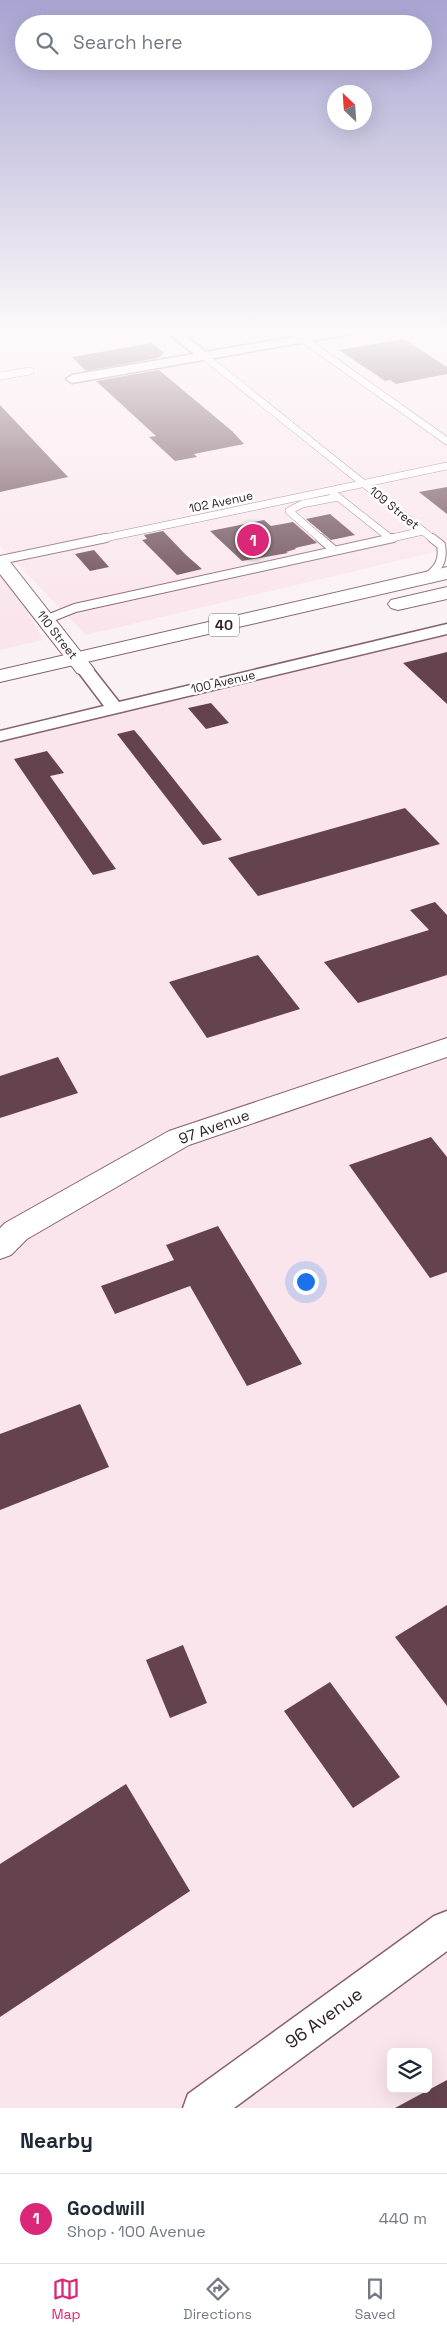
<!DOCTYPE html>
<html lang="en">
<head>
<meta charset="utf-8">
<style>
	:root { --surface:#fff; --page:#f2f2f3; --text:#1f2937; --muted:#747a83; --line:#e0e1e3; --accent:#db2777 }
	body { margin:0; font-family:"Space Grotesk",sans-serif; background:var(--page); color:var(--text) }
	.controls { position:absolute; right:15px; bottom:15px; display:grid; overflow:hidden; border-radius:8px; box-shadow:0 5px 20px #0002 }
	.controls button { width:45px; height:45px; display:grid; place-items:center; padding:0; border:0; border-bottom:1px solid var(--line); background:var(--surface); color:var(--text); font:25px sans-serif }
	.compass { position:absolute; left:327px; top:85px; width:45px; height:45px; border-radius:50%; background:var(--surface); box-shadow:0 5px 20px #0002; rotate:335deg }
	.you { position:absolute; left:305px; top:1281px; width:18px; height:18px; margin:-12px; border:4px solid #fff; border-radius:50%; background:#1a73e8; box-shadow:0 0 0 8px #1a73e833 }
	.badge { display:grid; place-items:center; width:32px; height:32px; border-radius:50%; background:var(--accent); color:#fff; font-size:16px; font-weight:700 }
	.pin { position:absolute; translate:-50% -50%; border:2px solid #fff; box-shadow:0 1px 5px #0006 }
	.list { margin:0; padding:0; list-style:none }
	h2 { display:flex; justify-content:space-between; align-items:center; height:65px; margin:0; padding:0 20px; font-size:21px }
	h2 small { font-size:16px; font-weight:400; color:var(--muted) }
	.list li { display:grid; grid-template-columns:32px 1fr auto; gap:15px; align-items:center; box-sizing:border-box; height:90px; padding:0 20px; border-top:1px solid var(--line) }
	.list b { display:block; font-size:19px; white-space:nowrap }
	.list p { margin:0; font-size:16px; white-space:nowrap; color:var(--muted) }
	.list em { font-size:16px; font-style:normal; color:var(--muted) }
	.icon { flex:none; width:28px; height:28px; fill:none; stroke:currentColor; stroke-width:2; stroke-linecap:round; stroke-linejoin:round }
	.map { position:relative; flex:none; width:447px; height:2108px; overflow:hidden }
	.search { position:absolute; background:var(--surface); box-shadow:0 5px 20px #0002; left:15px; right:15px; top:15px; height:55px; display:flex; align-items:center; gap:12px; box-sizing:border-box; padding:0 18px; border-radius:28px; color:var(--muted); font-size:19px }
	.sheet { height:155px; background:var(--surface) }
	nav { display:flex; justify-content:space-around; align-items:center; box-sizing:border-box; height:70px; border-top:1px solid var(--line); background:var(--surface); font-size:14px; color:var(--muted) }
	nav a { display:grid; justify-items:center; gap:2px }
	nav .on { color:var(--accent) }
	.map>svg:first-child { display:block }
</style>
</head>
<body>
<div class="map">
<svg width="447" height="2108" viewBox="0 0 447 2108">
	<rect width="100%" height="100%" fill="#faf1f4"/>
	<g fill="#fae5ec" fill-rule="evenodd">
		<polygon points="0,329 437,329 447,334 447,549 86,635 0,546"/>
		<polygon points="0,562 5,568 43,640 0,650"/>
		<path d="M 447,632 L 447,2108 L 0,2108 L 0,740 ZM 391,2052 L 428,2052 L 428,2089 L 391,2089 Z"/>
	</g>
	<g fill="#64434f">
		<polygon points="404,339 447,367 447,374 396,384 390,380 385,381 339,350"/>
		<polygon points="152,343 164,353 158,358 86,371 72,357"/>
		<polygon points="159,370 232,431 244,444 194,454 197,457 175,461 149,437 156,436 96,381"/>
		<polygon points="0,405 68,477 0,492"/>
		<polygon points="447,487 447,514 419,492"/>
		<polygon points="330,514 355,535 331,540 306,519"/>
		<polygon points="264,520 271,526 293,522 317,543 295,548 296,549 286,552 288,553 242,561 210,531"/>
		<polygon points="163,531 186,555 202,569 177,575 142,540 147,539 144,535"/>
		<polygon points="94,550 109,567 90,571 75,554"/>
		<polygon points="447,652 447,704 403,663"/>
		<polygon points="211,703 229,723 206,729 188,708"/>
		<polygon points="134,730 141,738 222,840 203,845 117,734"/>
		<polygon points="47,751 64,773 50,776 116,869 93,875 14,759"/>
		<polygon points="405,808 440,844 258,896 228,858"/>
		<polygon points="435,902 447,915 447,975 358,1003 324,962 429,930 410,910"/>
		<polygon points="258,955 300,1009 207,1038 169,982"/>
		<polygon points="58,1057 78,1093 0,1118 0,1076"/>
		<polygon points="431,1137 447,1157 447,1272 430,1278 349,1165"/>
		<polygon points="218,1226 302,1364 247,1386 190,1286 115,1314 101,1286 174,1260 166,1245"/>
		<polygon points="80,1404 109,1467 0,1510 0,1434"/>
		<polygon points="447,1605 447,1706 395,1637"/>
		<polygon points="183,1645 207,1703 170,1718 146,1660"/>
		<polygon points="330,1682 400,1777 353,1808 284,1711"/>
		<polygon points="126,1784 190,1891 0,2017 0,1864"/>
		<polygon points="447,2080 447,2108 395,2108"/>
	</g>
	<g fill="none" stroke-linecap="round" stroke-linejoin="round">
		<g stroke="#85616e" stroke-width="8">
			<g id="lane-far1">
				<polyline points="289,329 447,441"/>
				<polyline points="177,335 213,329"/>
				<polyline points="204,356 433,539"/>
				<polyline points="0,376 30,371"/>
				<polyline points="333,493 390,538"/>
				<polyline points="100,539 447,466"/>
				<polyline points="321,539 289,511 302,504 338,497"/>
				<polyline points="387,539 423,531"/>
			</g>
		</g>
		<g stroke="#85616e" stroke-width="10">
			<g id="lane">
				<polyline points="320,538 334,550"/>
				<polyline points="0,560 106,538"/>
				<path d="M 426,578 C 438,569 444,561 441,545 L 432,538"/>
				<polyline points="45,620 75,608 393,538"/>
			</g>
		</g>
		<g stroke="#85616e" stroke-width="3">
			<g id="street">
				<polygon points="163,329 176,329 206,352 338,329 363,329 357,333 72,383 66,379 72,375 194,354"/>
				<polygon points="447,624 447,634 0,741 0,731 104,706 76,669 78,665 90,665 119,702"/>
				<polygon points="447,1911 447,1951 234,2108 183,2108 188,2094 434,1916"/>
			</g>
		</g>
		<g stroke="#85616e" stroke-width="2">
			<g id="secondary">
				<polygon points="0,556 7,558 91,665 94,669 91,673 84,675 77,673 0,574"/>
				<polygon points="447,1038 447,1057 189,1145 27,1239 11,1255 0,1259 0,1228 5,1223 169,1131"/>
			</g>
		</g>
		<g stroke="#85616e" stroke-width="2">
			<g id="primary">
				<polygon points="447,567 447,579 0,682 0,670"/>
				<polygon points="447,587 447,599 398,610 391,608 388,604 391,600"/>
			</g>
		</g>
		<use href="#lane-far1" stroke="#fff" stroke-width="7"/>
		<use href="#lane" stroke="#fff" stroke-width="8"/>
		<use href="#street" fill="#fff" fill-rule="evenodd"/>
		<use href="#secondary" fill="#fff" fill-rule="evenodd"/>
		<use href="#primary" fill="#fff" fill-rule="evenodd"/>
	</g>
	<linearGradient id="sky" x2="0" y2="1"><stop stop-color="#a7a4d1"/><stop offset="0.53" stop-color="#fdf9fa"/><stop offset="1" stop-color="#fdf9fa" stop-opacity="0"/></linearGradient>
	<rect width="447" height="624" fill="url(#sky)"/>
	<g text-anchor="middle" stroke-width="5" stroke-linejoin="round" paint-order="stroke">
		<g font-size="12" fill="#302126" stroke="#fff">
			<text transform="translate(221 502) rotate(-12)" y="4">102 Avenue</text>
			<text transform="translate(394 508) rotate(39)" y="4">109 Street</text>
			<text transform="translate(57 635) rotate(52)" y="4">110 Street</text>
			<text transform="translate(223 682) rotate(-13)" y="4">100 Avenue</text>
		</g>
		<rect fill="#fff" stroke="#6e6467" stroke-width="1" x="209" y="613.5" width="30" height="23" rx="4"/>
		<g font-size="14" font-weight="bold" fill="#302126">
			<text x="224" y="630">40</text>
		</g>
		<g font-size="15" fill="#302126" stroke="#fff">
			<text transform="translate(214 1127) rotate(-20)" y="5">97 Avenue</text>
		</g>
		<g font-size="18" fill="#302126" stroke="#fff">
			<text transform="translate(324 2018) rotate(-36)" y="6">96 Avenue</text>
		</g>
	</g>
</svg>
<div class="controls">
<button><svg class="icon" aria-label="layers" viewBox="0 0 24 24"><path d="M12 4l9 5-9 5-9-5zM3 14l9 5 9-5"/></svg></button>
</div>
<svg class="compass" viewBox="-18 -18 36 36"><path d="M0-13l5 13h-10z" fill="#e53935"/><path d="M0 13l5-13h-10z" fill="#747a83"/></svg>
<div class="you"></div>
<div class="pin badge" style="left:253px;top:540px">1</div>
<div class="search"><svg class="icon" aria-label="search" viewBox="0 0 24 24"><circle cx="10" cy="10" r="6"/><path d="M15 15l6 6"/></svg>Search here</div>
</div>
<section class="sheet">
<h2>Nearby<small></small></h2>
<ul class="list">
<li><span class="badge">1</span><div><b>Goodwill</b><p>Shop · 100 Avenue</p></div><em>440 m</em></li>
</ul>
</section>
<nav>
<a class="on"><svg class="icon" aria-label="map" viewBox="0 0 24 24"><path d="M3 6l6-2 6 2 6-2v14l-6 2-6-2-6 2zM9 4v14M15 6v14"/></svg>Map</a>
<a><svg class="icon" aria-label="directions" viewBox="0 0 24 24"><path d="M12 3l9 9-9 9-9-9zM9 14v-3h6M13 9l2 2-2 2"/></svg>Directions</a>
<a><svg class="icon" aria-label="saved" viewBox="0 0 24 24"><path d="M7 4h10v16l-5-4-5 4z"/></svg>Saved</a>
</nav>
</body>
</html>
